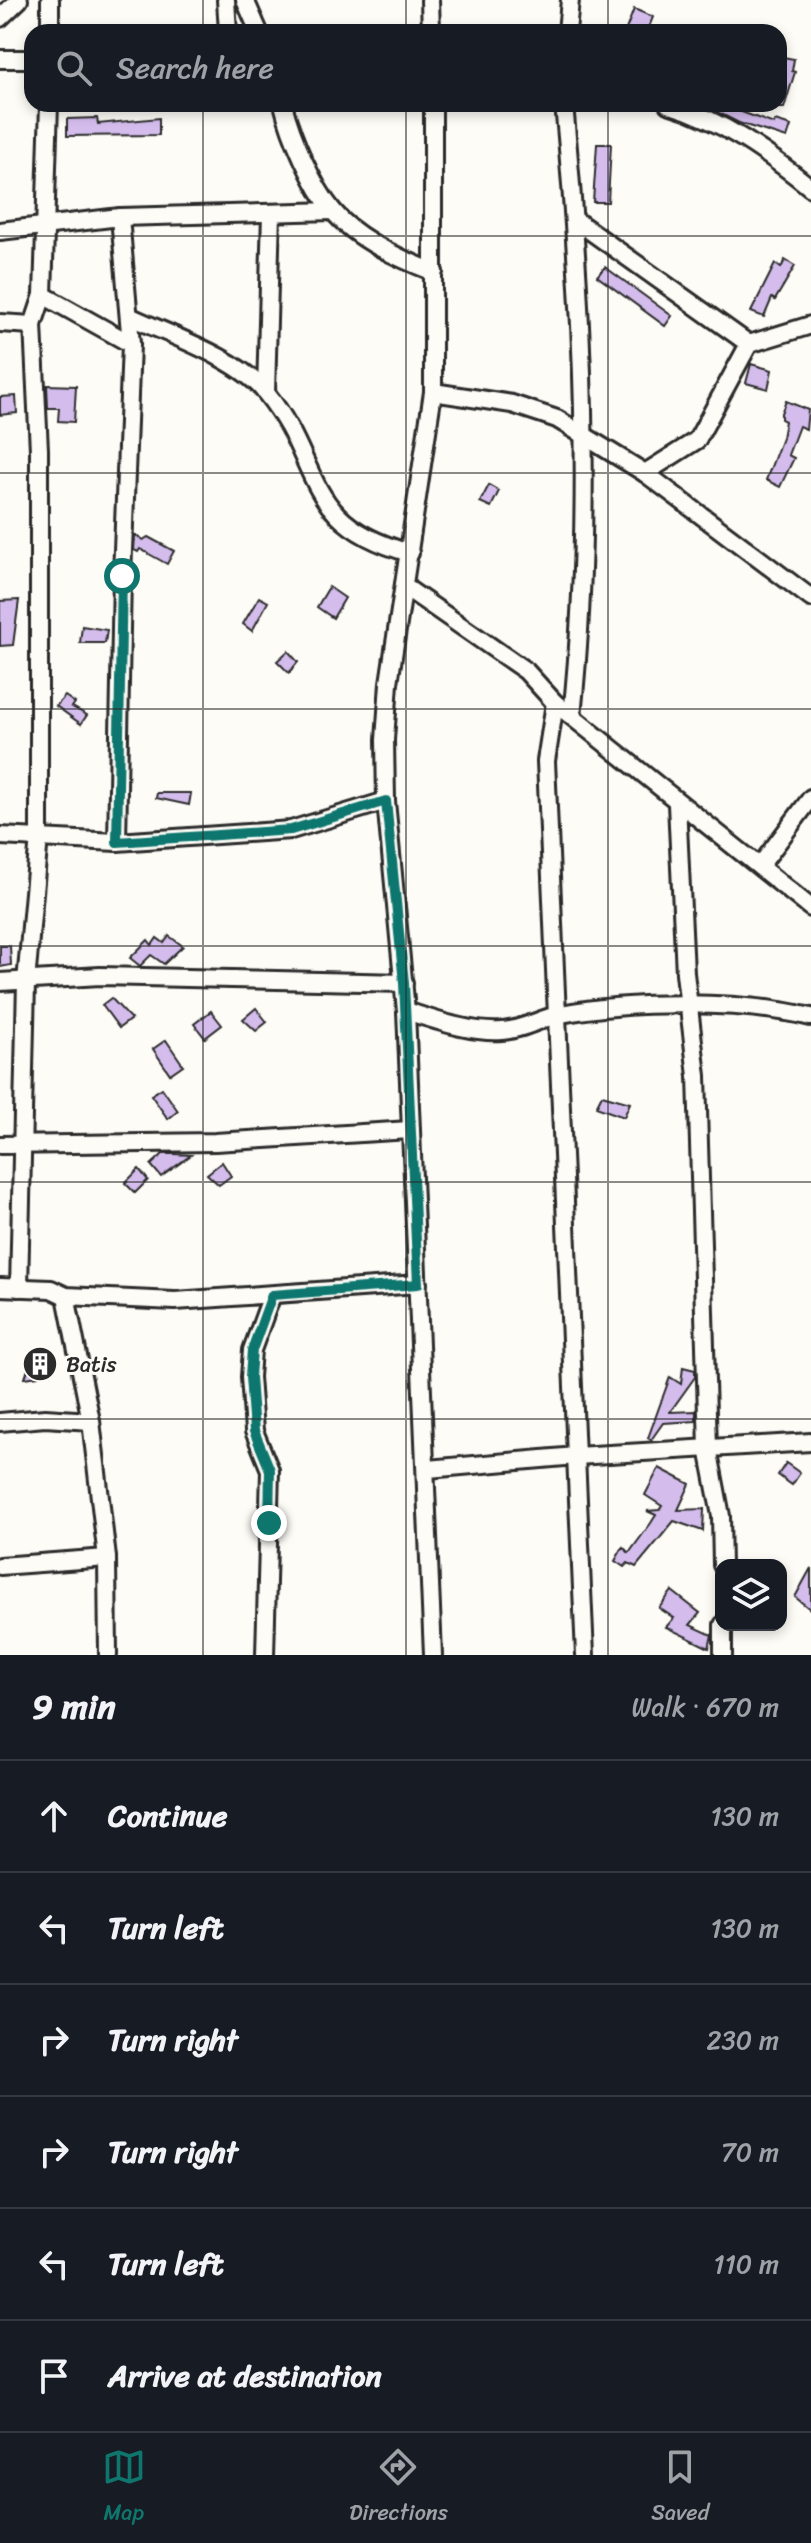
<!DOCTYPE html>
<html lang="en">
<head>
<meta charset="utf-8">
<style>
	:root { --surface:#171b24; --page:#20242c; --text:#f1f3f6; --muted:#9ea1a6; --line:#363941; --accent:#0f766e }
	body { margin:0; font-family:Sriracha,sans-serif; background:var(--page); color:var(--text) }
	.controls { position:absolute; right:24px; bottom:24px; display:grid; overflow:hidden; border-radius:16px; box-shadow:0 4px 12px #0003 }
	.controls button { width:72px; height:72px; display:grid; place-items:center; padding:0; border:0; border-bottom:2px solid var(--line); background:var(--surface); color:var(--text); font:40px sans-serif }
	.stop { position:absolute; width:24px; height:24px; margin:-18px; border:6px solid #0f766e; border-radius:50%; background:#fff }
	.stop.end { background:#0f766e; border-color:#fff; box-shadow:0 2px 8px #0008 }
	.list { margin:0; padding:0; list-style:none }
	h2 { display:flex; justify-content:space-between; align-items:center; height:104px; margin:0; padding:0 32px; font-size:34px }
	h2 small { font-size:26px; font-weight:400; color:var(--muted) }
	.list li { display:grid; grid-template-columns:52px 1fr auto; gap:24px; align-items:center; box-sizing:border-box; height:112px; padding:0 32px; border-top:2px solid var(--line) }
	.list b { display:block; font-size:30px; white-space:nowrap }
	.list em { font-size:26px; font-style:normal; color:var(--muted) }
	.icon { flex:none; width:44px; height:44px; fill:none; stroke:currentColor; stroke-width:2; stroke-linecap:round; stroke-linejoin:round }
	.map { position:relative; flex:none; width:811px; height:1655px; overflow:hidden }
	.search { position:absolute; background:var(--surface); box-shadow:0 4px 12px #0003; left:24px; right:24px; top:24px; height:88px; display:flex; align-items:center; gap:20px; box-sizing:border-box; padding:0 28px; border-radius:24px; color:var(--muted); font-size:30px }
	.sheet { height:776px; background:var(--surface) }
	nav { display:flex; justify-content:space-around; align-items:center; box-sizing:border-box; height:112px; border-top:2px solid var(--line); background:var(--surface); font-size:22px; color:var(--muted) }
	nav a { display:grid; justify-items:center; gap:4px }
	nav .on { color:var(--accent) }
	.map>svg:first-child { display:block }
</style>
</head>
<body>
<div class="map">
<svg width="811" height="1655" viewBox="0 0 811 1655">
	<rect width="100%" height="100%" fill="#fdfcf7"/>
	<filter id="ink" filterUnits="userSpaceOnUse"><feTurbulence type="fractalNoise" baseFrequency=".0125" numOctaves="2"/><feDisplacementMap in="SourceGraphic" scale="16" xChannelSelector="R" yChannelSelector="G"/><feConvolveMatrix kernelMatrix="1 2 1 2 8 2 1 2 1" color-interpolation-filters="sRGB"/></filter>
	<g filter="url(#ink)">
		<g fill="#d4bded" stroke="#2b2b2b" stroke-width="2">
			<polygon points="634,9 653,17 647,32 625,32"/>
			<polygon points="783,57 794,59 792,71 795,72 784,108 779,108"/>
			<polygon points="720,104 774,124 775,121 791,126 787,138 739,123 717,112"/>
			<polygon points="97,118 98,124 159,118 159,135 67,136 67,119"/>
			<polygon points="597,144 611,144 608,202 593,202"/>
			<polygon points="785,260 795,266 775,300 772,298 764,317 751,312 775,264 781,268"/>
			<polygon points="605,267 672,316 665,326 597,276"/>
			<polygon points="751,364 772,370 768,389 746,383"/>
			<polygon points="47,385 76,386 74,422 58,421 59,408 48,408"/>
			<polygon points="16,396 17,413 0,415 0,397"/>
			<polygon points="786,401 808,410 806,429 799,426 788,455 794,458 780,487 766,480 782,438 785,421 781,419 781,413"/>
			<polygon points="489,485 499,491 491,507 480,502"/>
			<polygon points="135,535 143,540 148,537 174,551 167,564 140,549 138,552 134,550"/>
			<polygon points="329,587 345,598 333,618 317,607"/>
			<polygon points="259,597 268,602 252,631 243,624"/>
			<polygon points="19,600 13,645 0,646 0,601"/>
			<polygon points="82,626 107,630 105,643 80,643"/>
			<polygon points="288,651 298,662 289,673 277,661"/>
			<polygon points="65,696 75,703 72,707 87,715 81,724 56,706"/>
			<polygon points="157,793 191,793 189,805 156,798"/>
			<polygon points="169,936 183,946 164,964 151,955 140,966 130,958 148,940 152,945 157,938 164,943"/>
			<polygon points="0,946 10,946 11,965 0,967"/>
			<polygon points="111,998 131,1019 119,1028 102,1005"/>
			<polygon points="256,1008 267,1022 256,1031 243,1019"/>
			<polygon points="211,1011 222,1025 205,1038 194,1024"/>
			<polygon points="166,1040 183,1065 170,1074 153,1049"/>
			<polygon points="162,1088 178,1111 168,1119 151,1095"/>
			<polygon points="602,1095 630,1103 624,1117 596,1107"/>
			<polygon points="163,1154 174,1154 191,1155 161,1177 151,1165"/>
			<polygon points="222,1162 231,1176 219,1185 207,1174"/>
			<polygon points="139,1169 148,1180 135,1193 125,1183"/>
			<polygon points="41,1353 53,1361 38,1376 25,1378 30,1363"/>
			<polygon points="683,1367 695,1370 695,1377 670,1412 696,1411 696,1421 663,1423 651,1440 648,1438 670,1377 681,1384"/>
			<polygon points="786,1463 800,1473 792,1485 778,1475"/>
			<polygon points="659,1468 690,1484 678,1510 704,1509 703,1531 674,1521 636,1567 628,1563 624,1567 615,1561 623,1547 629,1553 651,1523 656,1515 647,1511 659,1510 662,1506 645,1495"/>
			<polygon points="811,1568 811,1610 795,1597"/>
			<polygon points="672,1591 700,1613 690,1625 712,1635 709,1648 666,1627 674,1618 659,1608"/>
		</g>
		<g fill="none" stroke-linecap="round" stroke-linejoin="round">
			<g stroke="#2b2b2b" stroke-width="22">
				<g id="street">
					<polyline points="226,0 228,32"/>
					<polyline points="245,0 259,32"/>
					<polyline points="430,0 431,32"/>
					<polyline points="0,18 19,0"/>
					<polyline points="50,32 50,0"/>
					<polyline points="567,32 570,0"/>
					<polyline points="0,59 32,59"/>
					<path d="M 283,104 C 291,136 312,185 333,211 C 357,240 400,259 434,272"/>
					<polyline points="433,104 433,392 389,683 385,740 386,801 406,1011 433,1655"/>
					<path d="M 564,104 C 583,307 593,513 572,716"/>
					<path d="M 668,104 C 722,120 768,153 811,188"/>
					<polyline points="575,220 749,344"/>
					<polyline points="0,231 120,217 333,211"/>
					<polyline points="43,295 131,344"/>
					<path d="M 129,316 C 169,335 239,358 266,393 C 324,465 300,523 410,553"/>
					<polyline points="0,323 33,325"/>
					<polyline points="266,392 271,213"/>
					<polyline points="433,392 512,404 557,419 645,473 811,598"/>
					<polyline points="645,473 697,440 749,344 811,325"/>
					<polyline points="405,587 526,671 555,703 811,908"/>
					<polyline points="555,703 546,761 576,1456 811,1442"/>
					<polyline points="677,804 685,973 697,1076 708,1448 721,1516 722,1565"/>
					<polyline points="0,836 117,842 291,830 386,801"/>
					<polyline points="117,842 122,576 131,344 120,217"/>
					<polyline points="760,866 811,798"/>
					<polyline points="0,982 100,976 404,983"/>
					<path d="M 406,1011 C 435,1020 470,1033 502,1031 C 523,1030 541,1018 561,1014 C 631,1001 742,1000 811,1017"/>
					<polyline points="0,1145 215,1142 410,1130"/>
					<polyline points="0,1287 51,1289 66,1296 175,1301 418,1284"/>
					<polyline points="19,1288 26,982 39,837 39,450 33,325 43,295 49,104"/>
					<polyline points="66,1296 91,1421 107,1558 108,1655"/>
					<polyline points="0,1422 45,1418 91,1421"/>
					<polyline points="428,1469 576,1456 585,1655"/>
					<polyline points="0,1566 107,1558"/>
					<polyline points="723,1625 723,1655"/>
					<polyline points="265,1655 270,1470 254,1431 250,1377 252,1350 272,1295"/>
				</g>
			</g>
			<use href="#street" stroke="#fdfcf7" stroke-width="16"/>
		</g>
	</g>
	<g fill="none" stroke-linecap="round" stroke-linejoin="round" filter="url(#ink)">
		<polyline stroke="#0f766e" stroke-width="10" points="122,576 117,842 291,830 386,801 404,983 418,1284 272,1295 252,1350 250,1377 254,1431 270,1470 269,1523"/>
	</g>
	<path fill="none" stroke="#2b2b2b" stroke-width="2" stroke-opacity="0.55" d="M 203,0 L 203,32M 406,0 L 406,32M 608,0 L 608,32M 203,104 L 203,1655M 406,104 L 406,1655M 608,104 L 608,1655M 0,236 L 811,236M 0,473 L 811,473M 0,709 L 811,709M 0,946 L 811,946M 0,1182 L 811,1182M 0,1419 L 811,1419"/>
	<defs>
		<g id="building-disc" transform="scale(1.8)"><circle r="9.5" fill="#2b2b2b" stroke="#fdfcf7"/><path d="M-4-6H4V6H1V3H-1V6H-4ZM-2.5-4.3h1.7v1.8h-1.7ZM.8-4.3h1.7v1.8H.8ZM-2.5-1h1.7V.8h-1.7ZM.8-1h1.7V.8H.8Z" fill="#fff"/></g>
	</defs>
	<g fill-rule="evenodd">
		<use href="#building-disc" x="40" y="1364"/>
	</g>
	<g text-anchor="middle" stroke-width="6" stroke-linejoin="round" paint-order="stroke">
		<g font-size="22" fill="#2b2b2b" stroke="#fdfcf7" text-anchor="start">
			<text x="66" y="1372">Batis</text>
		</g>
	</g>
</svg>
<div class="controls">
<button><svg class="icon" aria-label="layers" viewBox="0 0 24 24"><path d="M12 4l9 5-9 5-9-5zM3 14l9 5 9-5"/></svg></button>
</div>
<div class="stop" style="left:122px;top:576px"></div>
<div class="stop end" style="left:269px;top:1523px"></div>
<div class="search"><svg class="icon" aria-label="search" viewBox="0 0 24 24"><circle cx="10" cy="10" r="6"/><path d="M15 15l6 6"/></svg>Search here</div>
</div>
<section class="sheet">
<h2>9 min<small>Walk · 670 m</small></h2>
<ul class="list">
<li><svg class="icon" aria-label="ahead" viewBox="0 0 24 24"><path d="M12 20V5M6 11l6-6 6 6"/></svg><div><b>Continue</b></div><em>130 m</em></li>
<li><svg class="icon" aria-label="left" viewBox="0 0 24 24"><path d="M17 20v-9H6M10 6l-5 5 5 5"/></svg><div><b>Turn left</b></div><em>130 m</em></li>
<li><svg class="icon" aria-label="right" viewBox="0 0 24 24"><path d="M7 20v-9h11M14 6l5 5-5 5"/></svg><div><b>Turn right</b></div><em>230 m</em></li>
<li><svg class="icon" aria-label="right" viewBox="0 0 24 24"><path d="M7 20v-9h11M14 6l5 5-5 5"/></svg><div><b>Turn right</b></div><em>70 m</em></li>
<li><svg class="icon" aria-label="left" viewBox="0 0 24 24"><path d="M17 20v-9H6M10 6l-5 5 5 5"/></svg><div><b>Turn left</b></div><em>110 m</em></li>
<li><svg class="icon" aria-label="arrive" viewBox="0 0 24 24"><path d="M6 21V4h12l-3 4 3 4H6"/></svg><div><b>Arrive at destination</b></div></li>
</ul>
</section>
<nav>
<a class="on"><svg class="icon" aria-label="map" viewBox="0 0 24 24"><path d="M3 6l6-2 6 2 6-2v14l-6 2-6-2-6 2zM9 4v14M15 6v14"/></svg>Map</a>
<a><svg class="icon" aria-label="directions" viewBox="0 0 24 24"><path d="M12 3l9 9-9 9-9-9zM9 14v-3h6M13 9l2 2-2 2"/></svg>Directions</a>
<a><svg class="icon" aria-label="saved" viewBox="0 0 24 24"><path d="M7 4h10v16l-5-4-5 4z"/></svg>Saved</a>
</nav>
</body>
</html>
